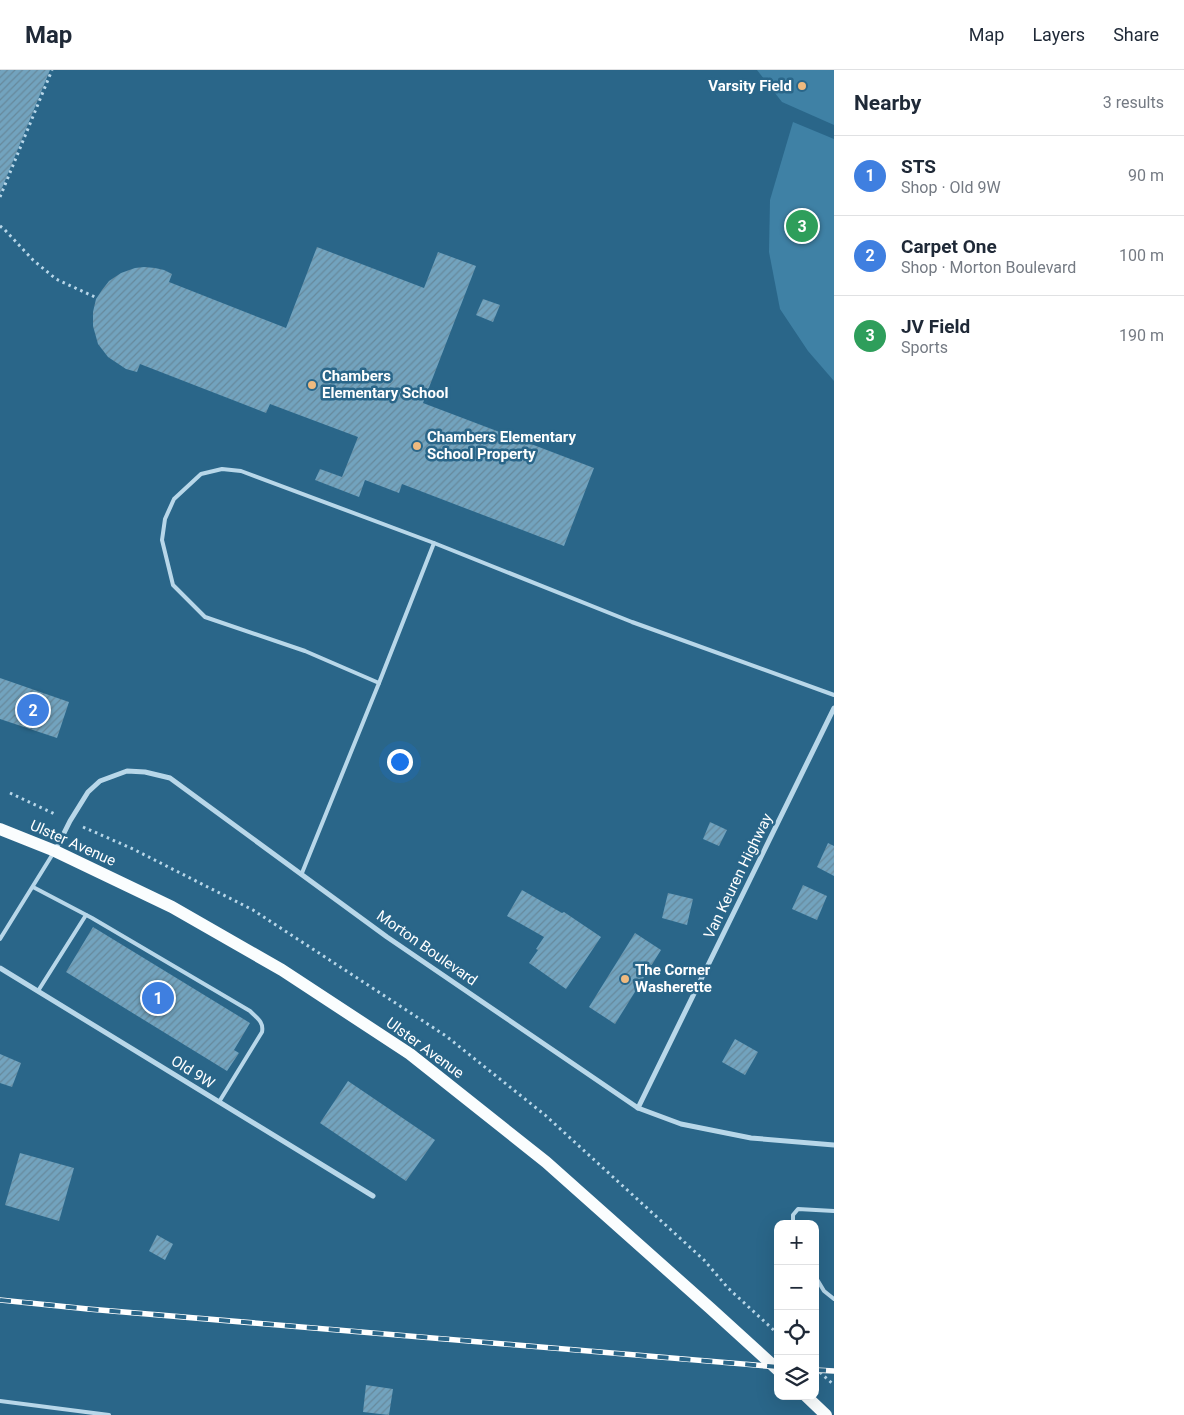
<!DOCTYPE html>
<html lang="en">
<head>
<meta charset="utf-8">
<style>
	:root { --surface:#fff; --page:#f2f2f3; --text:#1f2937; --muted:#747a83; --line:#e0e1e3; --accent:#1a73e8 }
	body { margin:0; font-family:Roboto,sans-serif; background:var(--page); color:var(--text) }
	.controls { position:absolute; right:15px; bottom:15px; display:grid; overflow:hidden; border-radius:10px; box-shadow:0 5px 20px #0002 }
	.controls button { width:45px; height:45px; display:grid; place-items:center; padding:0; border:0; border-bottom:1px solid var(--line); background:var(--surface); color:var(--text); font:25px sans-serif }
	.you { position:absolute; left:399px; top:691px; width:18px; height:18px; margin:-12px; border:4px solid #fff; border-radius:50%; background:#1a73e8; box-shadow:0 0 0 8px #1a73e833 }
	.badge { display:grid; place-items:center; width:32px; height:32px; border-radius:50%; background:var(--accent); color:#fff; font-size:16px; font-weight:700 }
	.pin { position:absolute; translate:-50% -50%; border:2px solid #fff; box-shadow:0 1px 5px #0006 }
	.list { margin:0; padding:0; list-style:none }
	h2 { display:flex; justify-content:space-between; align-items:center; height:65px; margin:0; padding:0 20px; font-size:21px }
	h2 small { font-size:16px; font-weight:400; color:var(--muted) }
	.list li { display:grid; grid-template-columns:32px 1fr auto; gap:15px; align-items:center; box-sizing:border-box; height:80px; padding:0 20px; border-top:1px solid var(--line) }
	.list b { display:block; font-size:19px; white-space:nowrap }
	.list p { margin:0; font-size:16px; white-space:nowrap; color:var(--muted) }
	.list em { font-size:16px; font-style:normal; color:var(--muted) }
	.icon { flex:none; width:28px; height:28px; fill:none; stroke:currentColor; stroke-width:2; stroke-linecap:round; stroke-linejoin:round }
	.map { position:relative; flex:none; width:834px; height:1345px; overflow:hidden }
	header { display:flex; align-items:center; gap:30px; box-sizing:border-box; height:70px; padding:0 25px; background:var(--surface); border-bottom:1px solid var(--line) }
	header strong { font-size:24px }
	nav { display:flex; gap:28px; margin-inline-start:auto; font-size:18px }
	main { display:flex }
	aside { flex:1; background:var(--surface) }
	.map>svg:first-child { display:block }
</style>
</head>
<body>
<header>
<strong>Map</strong>
<nav><a>Map</a><a>Layers</a><a>Share</a></nav>
</header>
<main>
<div class="map">
<svg width="834" height="1345" viewBox="0 0 834 1345">
	<defs>
		<pattern id="building-hatch" width="6" height="6" patternUnits="userSpaceOnUse" patternTransform="scale(1.25)"><rect width="6" height="6" fill="#72a3be"/><path d="M-1 1l2-2M0 6l6-6M5 7l2-2" fill="none" stroke="#67899c"/></pattern>
	</defs>
	<rect width="100%" height="100%" fill="#2a6689"/>
	<g fill="#3f81a5">
		<polygon points="757,0 834,0 834,55 782,32"/>
		<polygon points="793,52 834,69 834,311 808,281 780,239 769,182 770,130"/>
	</g>
	<g fill="url(#building-hatch)">
		<polygon points="0,0 50,0 0,123"/>
		<polygon points="317,177 424,218 438,182 476,196 423,333 594,398 564,476 402,414 399,423 365,410 359,427 315,410 320,399 342,407 358,367 270,334 266,343 140,294 137,302 126,299 108,287 98,274 93,256 93,242 96,229 102,220 109,211 121,203 135,198 144,197 155,198 164,200 172,204 169,212 286,258"/>
		<polygon points="483,229 500,235 493,252 476,245"/>
		<polygon points="0,608 69,632 57,668 0,649"/>
		<polygon points="710,752 727,760 719,776 703,769"/>
		<polygon points="828,773 834,776 834,806 817,797"/>
		<polygon points="803,815 827,826 817,850 792,839"/>
		<polygon points="522,820 562,843 564,842 601,867 566,919 529,893 538,880 536,879 544,867 507,846"/>
		<polygon points="668,823 693,829 687,855 662,848"/>
		<polygon points="93,857 250,953 234,980 239,983 227,1001 66,902"/>
		<polygon points="635,863 661,880 615,954 589,937"/>
		<polygon points="735,969 758,982 745,1005 722,992"/>
		<polygon points="0,984 21,993 12,1017 0,1013"/>
		<polygon points="348,1011 435,1070 406,1111 320,1053"/>
		<polygon points="20,1083 74,1098 59,1151 5,1135"/>
		<polygon points="157,1165 173,1174 165,1190 149,1181"/>
		<polygon points="366,1315 393,1319 389,1345 363,1342"/>
	</g>
	<g fill="none" stroke-linecap="round" stroke-linejoin="round">
		<g stroke="#b8d7e9" stroke-width="3" stroke-dasharray="2.5 4" stroke-linecap="butt">
			<polyline points="0,127 52,0"/>
			<polyline points="0,156 4,159 33,190 56,209 97,228"/>
			<polyline points="10,723 57,745"/>
			<polyline points="83,757 133,779 253,840 446,966 545,1045 704,1190 728,1218 778,1264"/>
			<polyline points="815,1298 834,1315"/>
		</g>
		<g stroke="#b8d7e9" stroke-width="4">
			<polyline points="379,613 434,473"/>
			<polyline points="302,803 379,613 305,581 205,547 173,515 162,470 165,449 174,429 201,404 222,399 241,401 434,473 632,552 834,625"/>
			<path d="M 33,817 L 92,848 L 250,941 C 257,948 264,952 262,962 L 219,1032"/>
			<polyline points="0,869 54,782"/>
			<polyline points="38,921 86,845"/>
			<polyline points="793,1154 793,1145 798,1139 834,1141"/>
			<polyline points="815,1206 824,1221 834,1229"/>
			<polyline points="0,1331 109,1345"/>
		</g>
		<g stroke="#b8d7e9" stroke-width="5">
			<polyline points="55,781 70,751 88,722 100,711 127,701 145,702 170,708 387,867 638,1038 681,1054 751,1068 834,1075"/>
			<polyline points="0,898 373,1126"/>
			<polyline points="638,1038 834,638"/>
		</g>
		<g stroke="#fafdfe" stroke-width="12">
			<polyline points="0,759 55,781 172,837 282,900 410,984 546,1092 710,1238 778,1300"/>
			<polyline points="806,1326 826,1345"/>
		</g>
		<g stroke="#fff" stroke-width="5.5">
			<g id="rail">
				<polyline points="0,1230 88,1239 778,1297"/>
				<polyline points="815,1300 834,1301"/>
			</g>
		</g>
		<use href="#rail" stroke="#2a6689" stroke-width="4" stroke-dasharray="11" stroke-linecap="butt"/>
	</g>
	<g fill="#efba7f" stroke="#2a6689" stroke-width="2">
		<circle cx="802" cy="16" r="5"/>
		<circle cx="312" cy="315" r="5"/>
		<circle cx="417" cy="376" r="5"/>
		<circle cx="625" cy="909" r="5"/>
	</g>
	<g text-anchor="middle" stroke-width="5" stroke-linejoin="round" paint-order="stroke">
		<g font-size="15" font-weight="bold" fill="#fff" stroke="#2a6689" text-anchor="start">
			<text x="792" y="21" text-anchor="end">Varsity Field</text>
			<text x="322" y="311">Chambers<tspan x="322" dy="17">Elementary School</tspan></text>
			<text x="427" y="372">Chambers Elementary<tspan x="427" dy="17">School Property</tspan></text>
			<text x="635" y="905">The Corner<tspan x="635" dy="17">Washerette</tspan></text>
		</g>
		<g font-size="15" fill="#fff" stroke="#2a6689">
			<text transform="translate(73 773) rotate(24)" y="5">Ulster Avenue</text>
			<text transform="translate(738 806) rotate(-64)" y="5">Van Keuren Highway</text>
			<text transform="translate(427 878) rotate(35)" y="5">Morton Boulevard</text>
			<text transform="translate(425 978) rotate(36)" y="5">Ulster Avenue</text>
			<text transform="translate(193 1002) rotate(32)" y="5">Old 9W</text>
		</g>
	</g>
</svg>
<div class="controls">
<button>+</button>
<button>−</button>
<button><svg class="icon" aria-label="locate" viewBox="0 0 24 24"><circle cx="12" cy="12" r="6"/><path d="M12 2v4M12 18v4M2 12h4M18 12h4"/></svg></button>
<button><svg class="icon" aria-label="layers" viewBox="0 0 24 24"><path d="M12 4l9 5-9 5-9-5zM3 14l9 5 9-5"/></svg></button>
</div>
<div class="you"></div>
<div class="pin badge" style="left:158px;top:928px;background:#3f7fe0">1</div>
<div class="pin badge" style="left:33px;top:640px;background:#3f7fe0">2</div>
<div class="pin badge" style="left:802px;top:156px;background:#2e9e5b">3</div>
</div>
<aside>
<h2>Nearby<small>3 results</small></h2>
<ul class="list">
<li><span class="badge" style="background:#3f7fe0">1</span><div><b>STS</b><p>Shop · Old 9W</p></div><em>90 m</em></li>
<li><span class="badge" style="background:#3f7fe0">2</span><div><b>Carpet One</b><p>Shop · Morton Boulevard</p></div><em>100 m</em></li>
<li><span class="badge" style="background:#2e9e5b">3</span><div><b>JV Field</b><p>Sports</p></div><em>190 m</em></li>
</ul>
</aside>
</main>
</body>
</html>
